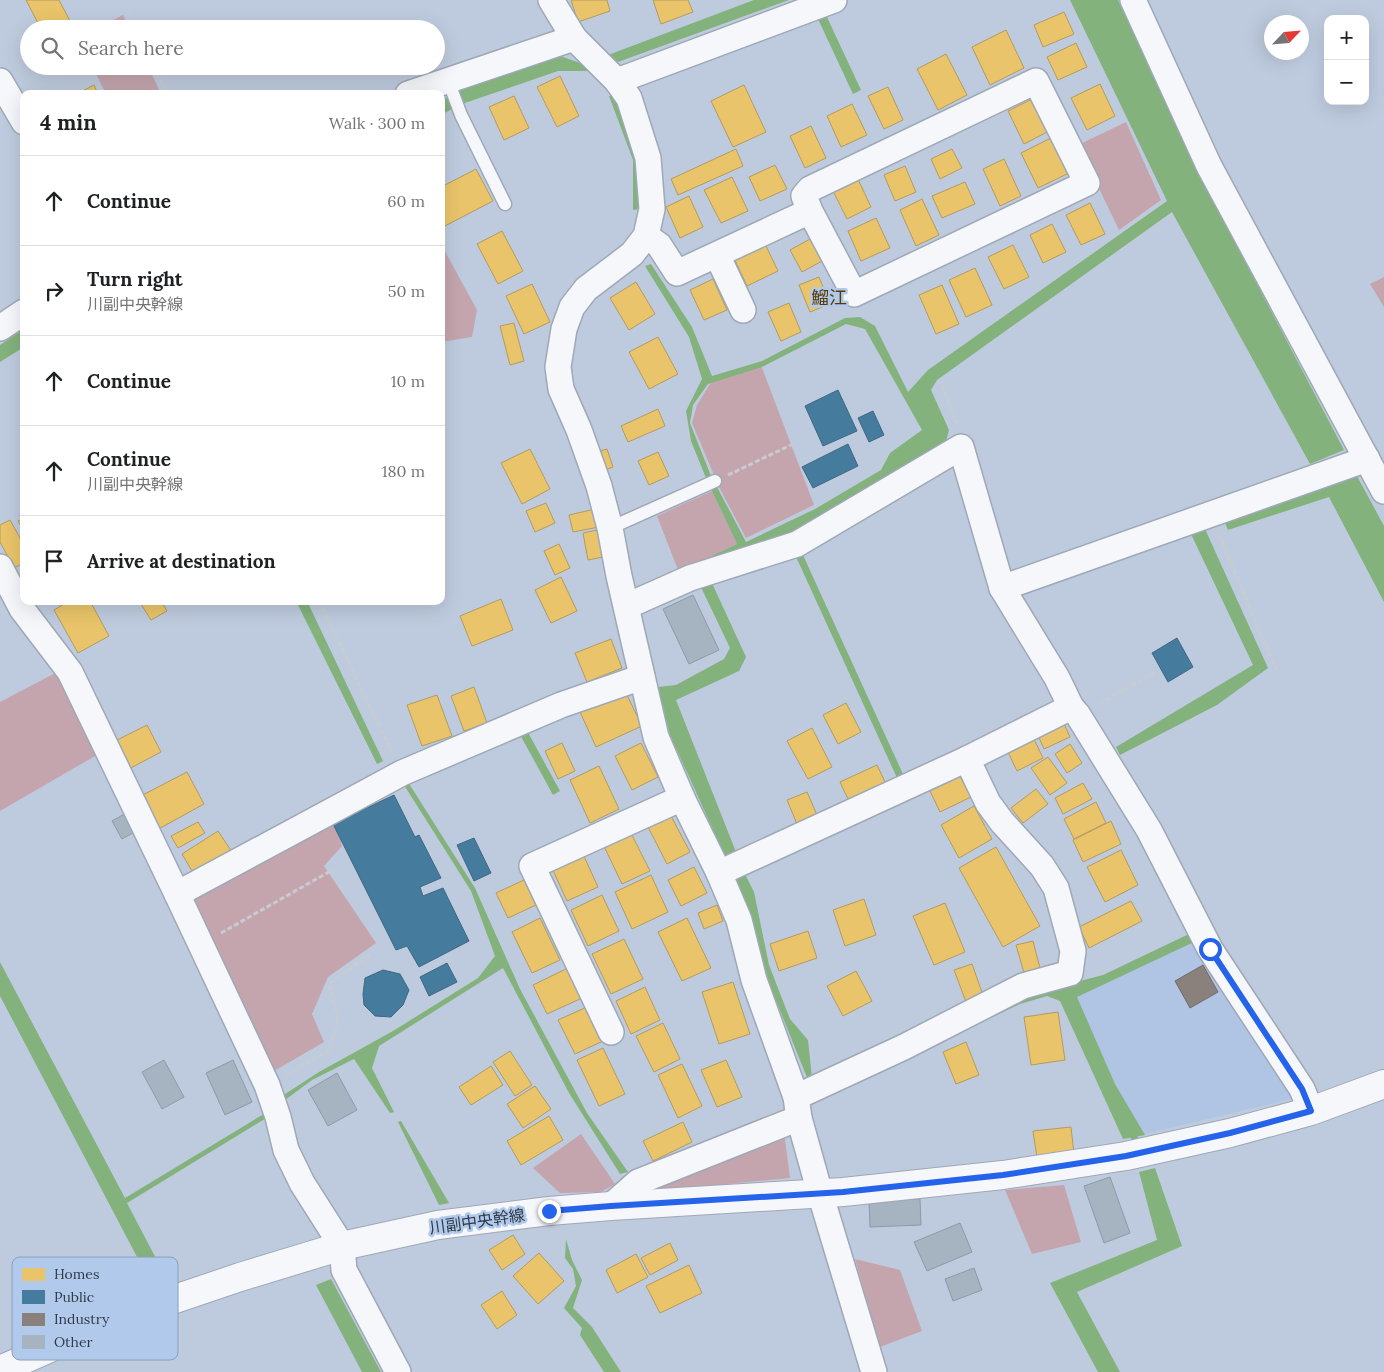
<!DOCTYPE html>
<html lang="en">
<head>
<meta charset="utf-8">
<style>
	:root { --surface:#fff; --page:#f6f6f6; --text:#202124; --muted:#757577; --line:#e0e0e0 }
	body { margin:0; font-family:Lora,"Noto Sans JP",serif; background:var(--page); color:var(--text) }
	.controls { position:absolute; right:15px; top:15px; display:grid; overflow:hidden; border-radius:10px; box-shadow:0 5px 20px #0002 }
	.controls button { width:45px; height:45px; display:grid; place-items:center; padding:0; border:0; border-bottom:1px solid var(--line); background:var(--surface); color:var(--text); font:25px sans-serif }
	.compass { position:absolute; left:1264px; top:15px; width:45px; height:45px; border-radius:50%; background:var(--surface); box-shadow:0 5px 20px #0002; rotate:64deg }
	.stop { position:absolute; width:15px; height:15px; margin:-11px; border:4px solid #2563eb; border-radius:50%; background:#fff }
	.stop.end { background:#2563eb; border-color:#fff; box-shadow:0 1px 5px #0008 }
	.list { margin:0; padding:0; list-style:none }
	h2 { display:flex; justify-content:space-between; align-items:center; height:65px; margin:0; padding:0 20px; font-size:21px }
	h2 small { font-size:16px; font-weight:400; color:var(--muted) }
	.list li { display:grid; grid-template-columns:32px 1fr auto; gap:15px; align-items:center; box-sizing:border-box; height:90px; padding:0 20px; border-top:1px solid var(--line) }
	.list b { display:block; font-size:19px; white-space:nowrap }
	.list p { margin:0; font-size:16px; white-space:nowrap; color:var(--muted) }
	.list em { font-size:16px; font-style:normal; color:var(--muted) }
	.icon { flex:none; width:28px; height:28px; fill:none; stroke:currentColor; stroke-width:2; stroke-linecap:round; stroke-linejoin:round }
	.map { position:relative; flex:none; width:1384px; height:1372px; overflow:hidden }
	.search { position:absolute; background:var(--surface); box-shadow:0 5px 20px #0002; left:20px; top:20px; width:425px; height:55px; display:flex; align-items:center; gap:12px; box-sizing:border-box; padding:0 18px; border-radius:28px; color:var(--muted); font-size:19px }
	.panel { position:absolute; background:var(--surface); box-shadow:0 5px 20px #0002; left:20px; top:90px; width:425px; height:515px; border-radius:10px }
	.map>svg:first-child { display:block }
</style>
</head>
<body>
<div class="map">
<svg width="1384" height="1372" viewBox="0 0 1384 1372">
	<rect width="100%" height="100%" fill="#becbde"/>
	<polygon fill="#b0c5e4" points="1193,935 1299,1097 1129,1138 1069,997"/>
	<g fill="#c4a5ae">
		<polygon points="123,15 130,29 96,29"/>
		<polygon points="92,66 148,66 161,94 106,94"/>
		<polygon points="1126,122 1161,200 1119,230 1078,145"/>
		<polygon points="441,244 477,310 472,337 441,342"/>
		<polygon points="1384,277 1384,307 1370,284"/>
		<polygon points="761,365 814,505 746,538 719,487 692,423 697,405 713,379"/>
		<polygon points="712,491 737,544 696,564 680,575 657,516"/>
		<polygon points="61,670 102,752 0,811 0,702"/>
		<polygon points="335,817 342,846 324,866 376,943 328,977 312,1014 324,1042 269,1074 186,896"/>
		<polygon points="784,1132 790,1178 656,1191 650,1182"/>
		<polygon points="581,1134 615,1184 601,1192 560,1193 533,1168"/>
		<polygon points="1064,1185 1081,1242 1032,1254 1005,1190"/>
		<polygon points="855,1259 900,1270 922,1331 880,1347"/>
	</g>
	<g fill="#83b27d">
		<polygon points="754,0 789,0 618,62 608,55"/>
		<polygon points="1070,0 1118,0 1194,164 1344,450 1310,464 1172,212 937,380 931,390 949,430 945,445 791,535 695,564 737,544 711,489 716,485 746,542 815,509 881,470 890,453 922,430 865,329 846,324 762,367 708,384 693,405 690,423 711,476 706,478 691,441 686,411 702,379 689,337 645,266 651,264 692,327 712,376 762,361 845,318 860,317 875,326 908,392 928,370 1167,201"/>
		<polygon points="826,15 861,90 853,94 818,19"/>
		<polygon points="560,56 589,66 593,71 558,71 462,104 459,98 460,89"/>
		<polygon points="441,95 443,95 450,102 452,109 441,115"/>
		<polygon points="609,96 615,96 640,161 639,209 633,210 633,160"/>
		<polygon points="24,329 24,347 0,362 0,345"/>
		<polygon points="1357,476 1384,526 1384,602 1329,497 1228,530 1225,523"/>
		<polygon points="1205,529 1268,668 1217,705 1120,755 1116,747 1253,665 1191,534"/>
		<polygon points="711,581 746,657 739,671 676,700 736,852 725,856 670,735 658,687 676,685 724,659 730,648 699,583"/>
		<polygon points="296,601 307,601 383,761 377,764"/>
		<polygon points="525,727 560,791 553,795 518,731"/>
		<polygon points="408,782 475,888 520,989 587,1113 628,1172 620,1174 569,1093 503,968 379,1046 372,1068 394,1112 390,1113 354,1059 312,1080 281,1103 279,1098 319,1072 393,1031 478,978 495,956 471,891 404,785"/>
		<polygon points="743,870 754,892 769,965 790,1019 808,1040 812,1078 808,1080 769,983 752,921 733,874"/>
		<polygon points="1189,934 1194,942 1077,997 1115,1084 1145,1135 1123,1139 1060,1001 1047,996 1020,1004 942,1041 940,1033 1022,996 1103,975"/>
		<polygon points="0,962 125,1198 267,1112 268,1117 127,1203 162,1270 147,1276 0,996"/>
		<polygon points="401,1121 449,1203 439,1205 398,1122"/>
		<polygon points="1155,1168 1182,1246 1077,1292 1120,1372 1098,1372 1050,1283 1157,1240 1139,1172"/>
		<polygon points="566,1239 572,1260 582,1280 573,1308 592,1327 621,1372 604,1372 580,1335 582,1328 564,1308 576,1286 573,1269 565,1258"/>
		<polygon points="331,1279 381,1372 362,1372 316,1285"/>
	</g>
	<g fill="#e9c46a" stroke="#b29b60">
		<polygon points="26,0 59,0 71,23 61,29 41,29"/>
		<polygon points="571,0 607,0 610,11 578,22"/>
		<polygon points="653,0 688,0 693,12 661,24"/>
		<polygon points="1064,12 1074,34 1043,47 1034,25"/>
		<polygon points="1006,30 1024,68 990,85 972,47"/>
		<polygon points="1076,43 1087,67 1058,80 1047,57"/>
		<polygon points="946,54 967,95 938,110 917,69"/>
		<polygon points="560,76 579,116 557,127 537,87"/>
		<polygon points="1100,84 1115,116 1087,130 1071,98"/>
		<polygon points="94,85 98,94 77,94"/>
		<polygon points="744,85 766,132 733,147 711,101"/>
		<polygon points="888,87 903,120 884,129 868,96"/>
		<polygon points="514,96 529,128 504,140 489,107"/>
		<polygon points="1032,99 1049,131 1024,144 1008,111"/>
		<polygon points="852,104 867,135 841,147 827,116"/>
		<polygon points="811,126 826,158 805,168 790,136"/>
		<polygon points="1051,138 1069,173 1038,188 1021,153"/>
		<polygon points="736,149 743,166 678,195 671,179"/>
		<polygon points="952,149 962,168 940,179 931,159"/>
		<polygon points="1004,159 1021,196 1000,206 983,169"/>
		<polygon points="775,165 787,189 760,201 749,177"/>
		<polygon points="905,166 916,192 895,201 884,175"/>
		<polygon points="476,169 493,201 441,228 441,187"/>
		<polygon points="732,177 748,211 721,223 704,190"/>
		<polygon points="857,177 871,207 847,219 832,189"/>
		<polygon points="965,182 975,204 942,218 932,196"/>
		<polygon points="689,196 703,227 680,238 666,207"/>
		<polygon points="922,199 939,235 916,246 900,210"/>
		<polygon points="1090,203 1105,234 1081,245 1066,215"/>
		<polygon points="876,218 890,248 861,261 848,231"/>
		<polygon points="1052,224 1066,252 1043,263 1030,235"/>
		<polygon points="502,231 523,271 498,284 477,244"/>
		<polygon points="810,239 822,261 802,272 790,250"/>
		<polygon points="765,244 778,271 747,286 734,258"/>
		<polygon points="1013,245 1029,277 1004,289 988,257"/>
		<polygon points="975,268 992,305 966,317 949,280"/>
		<polygon points="819,277 830,304 810,312 799,285"/>
		<polygon points="713,279 727,310 704,320 690,290"/>
		<polygon points="636,282 655,314 629,330 610,298"/>
		<polygon points="532,284 550,322 524,334 506,296"/>
		<polygon points="942,285 959,324 936,334 919,295"/>
		<polygon points="789,303 801,332 781,341 768,312"/>
		<polygon points="514,323 524,361 510,365 500,326"/>
		<polygon points="658,337 678,374 649,389 629,352"/>
		<polygon points="658,409 665,426 628,442 621,426"/>
		<polygon points="530,449 550,489 522,504 501,463"/>
		<polygon points="607,449 613,467 602,471 596,452"/>
		<polygon points="658,452 669,476 649,485 638,461"/>
		<polygon points="546,503 555,523 535,532 526,511"/>
		<polygon points="595,509 599,527 573,532 569,515"/>
		<polygon points="24,518 24,531 18,521"/>
		<polygon points="10,520 24,545 24,563 14,568 0,542 0,525"/>
		<polygon points="597,530 603,557 588,560 583,533"/>
		<polygon points="559,544 570,568 555,575 544,551"/>
		<polygon points="561,577 577,611 551,623 535,590"/>
		<polygon points="501,599 513,630 472,646 460,616"/>
		<polygon points="69,601 90,601 109,636 78,653 54,610"/>
		<polygon points="139,601 161,601 167,611 151,620"/>
		<polygon points="611,639 622,668 587,682 575,653"/>
		<polygon points="474,687 487,723 464,731 451,696"/>
		<polygon points="625,691 642,726 596,747 580,712"/>
		<polygon points="437,695 452,736 422,746 407,705"/>
		<polygon points="846,703 861,732 838,744 823,715"/>
		<polygon points="1062,719 1070,737 1044,749 1036,731"/>
		<polygon points="147,725 161,752 125,771 111,743"/>
		<polygon points="812,728 832,767 808,779 787,741"/>
		<polygon points="1033,737 1043,758 1017,771 1007,750"/>
		<polygon points="562,743 575,771 558,779 545,751"/>
		<polygon points="641,743 658,777 632,790 615,756"/>
		<polygon points="1070,744 1082,763 1067,773 1055,754"/>
		<polygon points="1048,757 1067,783 1050,795 1031,768"/>
		<polygon points="877,765 886,784 849,801 840,782"/>
		<polygon points="599,766 619,809 590,823 570,780"/>
		<polygon points="187,772 204,804 153,832 135,799"/>
		<polygon points="960,776 971,797 940,812 930,791"/>
		<polygon points="1083,783 1092,799 1063,814 1055,798"/>
		<polygon points="1036,789 1048,804 1023,823 1011,808"/>
		<polygon points="807,792 817,815 797,824 787,800"/>
		<polygon points="1096,802 1106,823 1074,839 1064,819"/>
		<polygon points="974,806 992,839 959,858 941,825"/>
		<polygon points="671,816 690,852 667,864 648,827"/>
		<polygon points="1111,821 1121,844 1083,862 1073,840"/>
		<polygon points="198,822 205,833 178,848 171,836"/>
		<polygon points="629,829 650,871 622,884 602,842"/>
		<polygon points="218,831 232,852 195,876 182,854"/>
		<polygon points="996,847 1040,926 1003,947 959,868"/>
		<polygon points="1121,850 1138,885 1105,902 1087,867"/>
		<polygon points="582,852 598,887 567,901 551,866"/>
		<polygon points="694,867 707,893 681,906 668,880"/>
		<polygon points="651,875 668,912 632,929 615,892"/>
		<polygon points="524,880 536,905 508,918 496,893"/>
		<polygon points="602,895 619,931 588,946 571,910"/>
		<polygon points="864,899 876,935 845,946 833,910"/>
		<polygon points="1131,901 1142,921 1089,948 1079,927"/>
		<polygon points="945,903 965,952 934,965 913,916"/>
		<polygon points="717,905 723,921 704,929 698,913"/>
		<polygon points="540,918 560,960 532,973 512,932"/>
		<polygon points="687,918 711,968 682,981 658,932"/>
		<polygon points="808,931 817,958 779,971 770,944"/>
		<polygon points="624,939 643,979 611,994 592,954"/>
		<polygon points="1033,941 1040,968 1024,973 1016,945"/>
		<polygon points="972,964 983,995 966,1002 954,970"/>
		<polygon points="568,968 582,998 547,1014 533,985"/>
		<polygon points="856,971 872,1001 843,1016 827,986"/>
		<polygon points="733,982 750,1034 719,1044 702,992"/>
		<polygon points="645,987 660,1020 631,1034 616,1001"/>
		<polygon points="587,1007 603,1041 575,1054 558,1020"/>
		<polygon points="1058,1012 1065,1060 1031,1065 1024,1017"/>
		<polygon points="663,1023 680,1059 654,1072 636,1036"/>
		<polygon points="966,1042 979,1075 956,1084 943,1052"/>
		<polygon points="603,1048 625,1094 599,1106 577,1060"/>
		<polygon points="510,1051 532,1085 515,1096 493,1062"/>
		<polygon points="726,1060 742,1097 717,1107 701,1070"/>
		<polygon points="682,1064 702,1106 678,1118 658,1075"/>
		<polygon points="491,1066 503,1085 471,1105 459,1087"/>
		<polygon points="535,1086 551,1109 523,1128 507,1104"/>
		<polygon points="549,1116 563,1140 521,1165 507,1141"/>
		<polygon points="683,1122 692,1142 653,1161 643,1141"/>
		<polygon points="1071,1127 1074,1154 1037,1158 1033,1131"/>
		<polygon points="513,1235 525,1254 502,1270 489,1250"/>
		<polygon points="670,1243 678,1260 650,1275 641,1258"/>
		<polygon points="539,1253 564,1281 538,1304 513,1276"/>
		<polygon points="636,1254 648,1277 617,1293 606,1270"/>
		<polygon points="689,1265 702,1293 660,1313 646,1286"/>
		<polygon points="502,1291 517,1315 497,1329 481,1305"/>
	</g>
	<g fill="#457b9d" stroke="#3f6883">
		<polygon points="838,390 857,431 823,446 805,406"/>
		<polygon points="873,411 884,435 869,442 858,418"/>
		<polygon points="848,444 858,466 813,488 802,467"/>
		<polygon points="1177,638 1193,667 1168,682 1152,653"/>
		<polygon points="394,795 415,837 419,835 441,878 420,887 423,896 443,888 469,941 419,967 407,946 396,950 333,824"/>
		<polygon points="474,838 491,873 474,881 457,845"/>
		<polygon points="447,963 457,982 429,996 420,977"/>
		<polygon points="383,970 400,974 409,990 403,1005 391,1017 375,1016 364,1005 363,994 365,978"/>
	</g>
	<polygon fill="#8a817c" stroke="#6f6c6c" points="1203,965 1218,992 1190,1008 1175,981"/>
	<g fill="none" stroke-linecap="round" stroke-linejoin="round">
		<g stroke="#83b27d" stroke-width="7">
			<polyline points="800,557 900,776"/>
			<polyline points="1134,1137 1138,1149"/>
		</g>
	</g>
	<g fill="#a6b3c0" stroke="#8d9aa7">
		<polygon points="693,595 719,650 689,664 663,609"/>
		<polygon points="128,812 138,830 122,839 112,821"/>
		<polygon points="164,1060 184,1097 162,1109 142,1072"/>
		<polygon points="233,1060 252,1102 225,1115 206,1073"/>
		<polygon points="337,1073 357,1110 328,1126 308,1090"/>
		<polygon points="1110,1177 1130,1233 1104,1243 1084,1186"/>
		<polygon points="920,1199 921,1225 870,1227 869,1201"/>
		<polygon points="960,1223 972,1252 927,1271 914,1242"/>
		<polygon points="974,1268 982,1290 953,1301 945,1279"/>
	</g>
	<g fill="none" stroke-linecap="round" stroke-linejoin="round">
		<g stroke="#9ea8b6" stroke-width="15">
			<g id="service">
				<polyline points="448,80 461,115 505,204"/>
				<polyline points="610,528 715,481"/>
			</g>
		</g>
		<g stroke="#9ea8b6" stroke-width="28">
			<g id="minor">
				<polyline points="551,0 574,38 617,81 629,98 648,158 652,209 646,236 632,254 586,289 572,307 564,329 558,367 561,389 579,430 599,486 610,528 619,576 656,737 682,798 719,873 739,920 754,980 796,1097 799,1118 820,1193 874,1372"/>
				<polyline points="1133,0 1209,166 1384,491"/>
				<polyline points="0,81 24,122"/>
				<polyline points="617,81 834,0"/>
				<polyline points="408,94 574,38"/>
				<polyline points="646,236 659,245 677,273 810,211 804,196 810,189 1036,81 1087,183 854,294 810,211"/>
				<polyline points="717,255 743,310"/>
				<polyline points="0,328 24,312"/>
				<polyline points="0,567 22,609 70,672 177,894 267,1085 278,1117 286,1150 302,1183 342,1246 344,1270 398,1372"/>
				<polyline points="627,606 690,578 797,544 961,447 1002,588"/>
				<polyline points="1071,707 1078,715 1149,830 1210,949 1302,1089 1311,1111"/>
				<polyline points="719,873 967,759 1071,707 1057,678 1002,588 1367,459"/>
				<polyline points="177,894 402,773 561,705 642,677"/>
				<polyline points="611,1032 532,866 682,798"/>
				<polyline points="796,1097 904,1047 1023,986 1070,973 1073,951 1056,888 1042,866 1002,822 988,803 967,759"/>
				<polyline points="611,1206 638,1182 799,1118"/>
			</g>
		</g>
		<g stroke="#9ea8b6" stroke-width="30">
			<polyline id="tertiary" points="0,1370 116,1319 240,1277 342,1246 438,1225 549,1211 611,1206 843,1192 1003,1175 1126,1156 1230,1133 1311,1111 1384,1084"/>
		</g>
		<g stroke="#c8ccd2" stroke-width="3" stroke-dasharray="5 2.5" stroke-linecap="butt">
			<polyline points="127,12 135,29"/>
			<polyline points="153,66 167,94"/>
			<polyline points="942,385 957,424"/>
			<polyline points="728,475 793,444"/>
			<polyline points="1219,535 1276,669"/>
			<polyline points="319,601 392,752"/>
			<polyline points="1099,704 1154,673"/>
			<polyline points="221,933 334,869"/>
			<polyline points="286,1075 330,1050 338,1020 329,984 372,953"/>
		</g>
		<use href="#service" stroke="#f5f7fa" stroke-width="12"/>
		<use href="#minor" stroke="#f5f7fa" stroke-width="25"/>
		<use href="#tertiary" stroke="#f5f7fa" stroke-width="28"/>
	</g>
	<g fill="none" stroke-linecap="round" stroke-linejoin="round">
		<polyline stroke="#2563eb" stroke-width="6" points="549,1211 611,1206 843,1192 1003,1175 1126,1156 1230,1133 1311,1111 1302,1089 1210,949"/>
	</g>
	<g text-anchor="middle" stroke-width="5" stroke-linejoin="round" paint-order="stroke">
		<g font-size="16" fill="#303a47" stroke="#b1c9eb">
			<text transform="translate(477 1221) rotate(-8)" y="6">川副中央幹線</text>
		</g>
		<g font-size="18" fill="#5a3c00" stroke="#b1c9eb">
			<text x="829" y="304">鰡江</text>
		</g>
	</g>
	<rect x="12" y="1257" width="166" height="103" rx="8" fill="#b1c9eb" stroke="#8a9eba" stroke-width="1"/>
	<rect x="22" y="1268" width="23" height="13" fill="#e9c46a"/>
	<rect x="22" y="1290" width="23" height="14" fill="#457b9d"/>
	<rect x="22" y="1313" width="23" height="13" fill="#8a817c"/>
	<rect x="22" y="1335" width="23" height="14" fill="#a6b3c0"/>
	<g font-size="14" fill="#303a47">
		<text x="54" y="1279">Homes</text>
		<text x="54" y="1302">Public</text>
		<text x="54" y="1324">Industry</text>
		<text x="54" y="1347">Other</text>
	</g>
</svg>
<div class="controls">
<button>+</button>
<button>−</button>
</div>
<svg class="compass" viewBox="-18 -18 36 36"><path d="M0-13l5 13h-10z" fill="#e53935"/><path d="M0 13l5-13h-10z" fill="#757577"/></svg>
<div class="stop" style="left:1210px;top:949px"></div>
<div class="stop end" style="left:549px;top:1211px"></div>
<div class="search"><svg class="icon" aria-label="search" viewBox="0 0 24 24"><circle cx="10" cy="10" r="6"/><path d="M15 15l6 6"/></svg>Search here</div>
<section class="panel">
<h2>4 min<small>Walk · 300 m</small></h2>
<ul class="list">
<li><svg class="icon" aria-label="ahead" viewBox="0 0 24 24"><path d="M12 20V5M6 11l6-6 6 6"/></svg><div><b>Continue</b></div><em>60 m</em></li>
<li><svg class="icon" aria-label="right" viewBox="0 0 24 24"><path d="M7 20v-9h11M14 6l5 5-5 5"/></svg><div><b>Turn right</b><p>川副中央幹線</p></div><em>50 m</em></li>
<li><svg class="icon" aria-label="ahead" viewBox="0 0 24 24"><path d="M12 20V5M6 11l6-6 6 6"/></svg><div><b>Continue</b></div><em>10 m</em></li>
<li><svg class="icon" aria-label="ahead" viewBox="0 0 24 24"><path d="M12 20V5M6 11l6-6 6 6"/></svg><div><b>Continue</b><p>川副中央幹線</p></div><em>180 m</em></li>
<li><svg class="icon" aria-label="arrive" viewBox="0 0 24 24"><path d="M6 21V4h12l-3 4 3 4H6"/></svg><div><b>Arrive at destination</b></div></li>
</ul>
</section>
</div>
</body>
</html>
